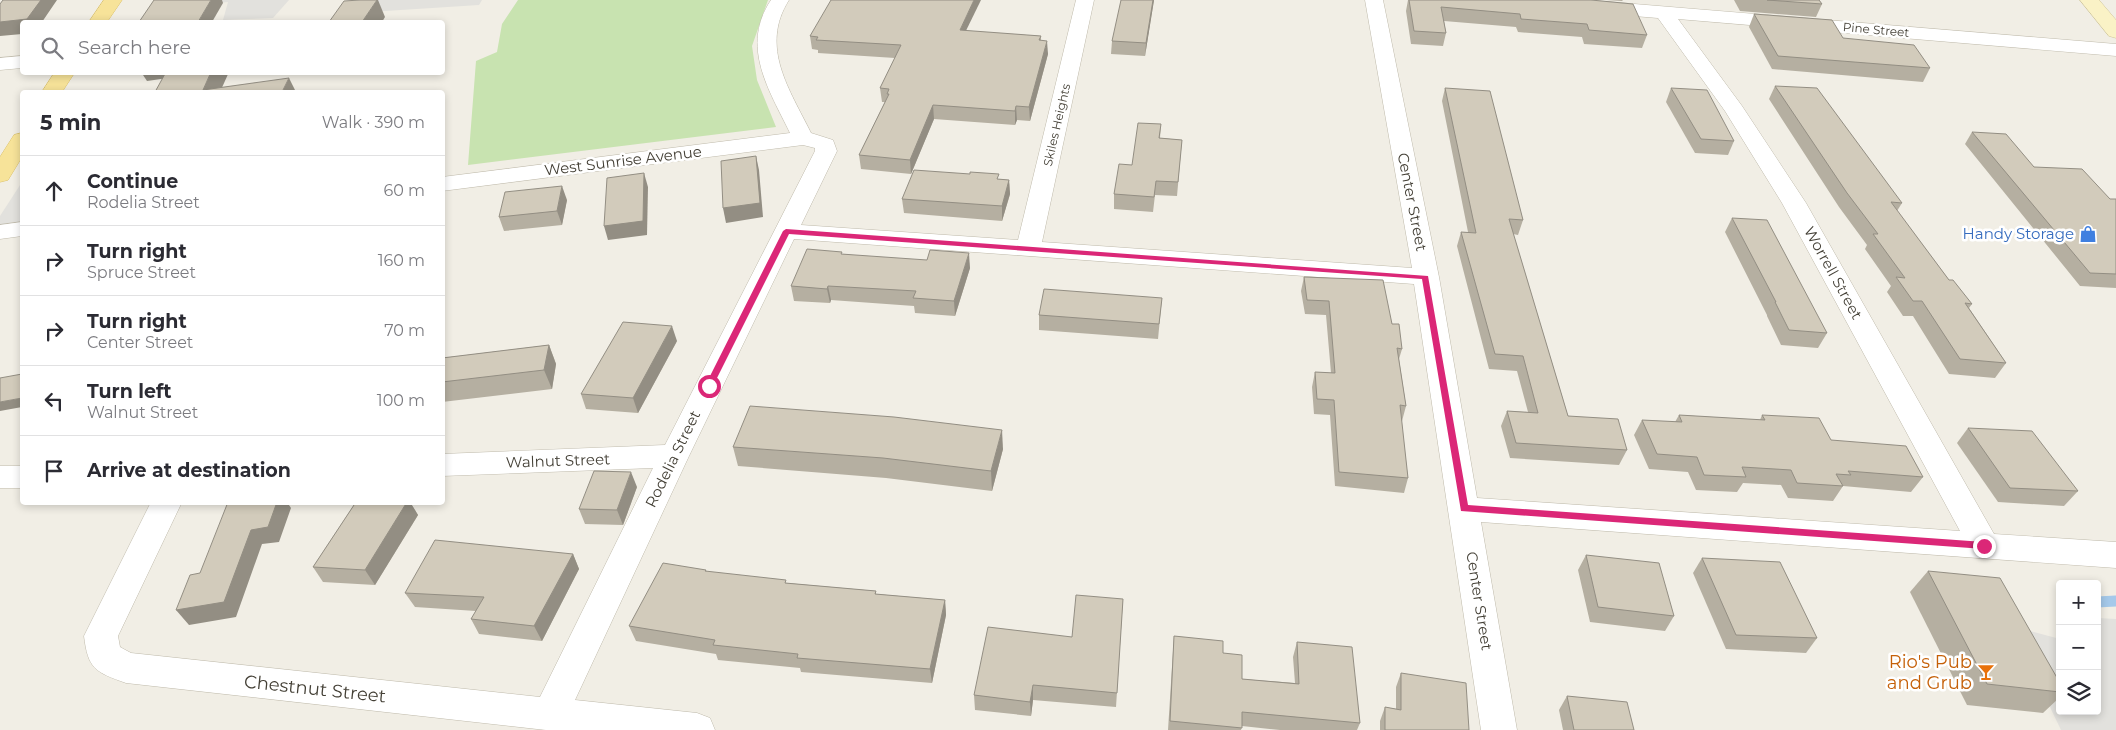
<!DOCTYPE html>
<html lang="en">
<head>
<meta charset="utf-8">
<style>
	:root { --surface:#fff; --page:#f7f7f7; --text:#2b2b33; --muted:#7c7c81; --line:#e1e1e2 }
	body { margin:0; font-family:Montserrat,sans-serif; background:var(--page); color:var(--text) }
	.controls { position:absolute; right:15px; bottom:15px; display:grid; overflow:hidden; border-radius:5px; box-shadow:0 2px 8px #0003 }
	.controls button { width:45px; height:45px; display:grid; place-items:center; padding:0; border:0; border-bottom:1px solid var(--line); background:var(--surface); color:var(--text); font:25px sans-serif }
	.stop { position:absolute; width:15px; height:15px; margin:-11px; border:4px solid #db2777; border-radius:50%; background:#fff }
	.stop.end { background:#db2777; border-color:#fff; box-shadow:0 1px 5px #0008 }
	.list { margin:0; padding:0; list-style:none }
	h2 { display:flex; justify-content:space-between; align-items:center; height:65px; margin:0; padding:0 20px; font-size:21px }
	h2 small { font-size:16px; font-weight:400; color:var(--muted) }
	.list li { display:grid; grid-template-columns:32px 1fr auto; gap:15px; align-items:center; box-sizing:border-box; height:70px; padding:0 20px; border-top:1px solid var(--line) }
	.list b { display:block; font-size:19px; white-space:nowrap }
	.list p { margin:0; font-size:16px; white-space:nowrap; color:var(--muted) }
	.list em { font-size:16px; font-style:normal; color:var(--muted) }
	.icon { flex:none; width:28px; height:28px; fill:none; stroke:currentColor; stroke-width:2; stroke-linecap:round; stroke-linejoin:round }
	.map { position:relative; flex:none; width:2116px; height:730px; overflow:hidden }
	.search { position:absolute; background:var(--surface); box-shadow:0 2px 8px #0003; left:20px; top:20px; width:425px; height:55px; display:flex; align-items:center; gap:12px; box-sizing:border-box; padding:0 18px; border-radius:5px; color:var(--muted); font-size:19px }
	.panel { position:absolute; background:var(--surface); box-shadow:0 2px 8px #0003; left:20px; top:90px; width:425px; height:415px; border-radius:5px }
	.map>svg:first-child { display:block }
</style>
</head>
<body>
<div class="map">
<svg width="2116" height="730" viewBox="0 0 2116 730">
	<rect width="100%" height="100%" fill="#f1eee5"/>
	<polygon fill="#c8e3b0" points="518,0 768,0 752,46 757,80 776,127 468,165 476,61 497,52 502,24"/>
	<g fill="#e2e1dd">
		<polygon points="155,0 289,0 273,18 223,20 228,2 149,11"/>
		<polygon points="362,0 482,0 479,5 354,13"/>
		<polygon points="22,182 22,225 0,228 0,216"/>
		<polygon points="2098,618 2116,619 2116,730 2061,730 2011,626 2060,639 2060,711 2097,711"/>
	</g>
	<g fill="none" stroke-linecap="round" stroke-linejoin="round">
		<polyline stroke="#a5c9ea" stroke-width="11" points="2097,602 2116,601"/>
		<g stroke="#bfbaab" stroke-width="1">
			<g id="street">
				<path d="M 771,0 L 789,0 C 759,47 790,90 811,133 L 833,140 L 837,151 L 801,225 L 1018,240 L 1076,0 L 1094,0 L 1042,242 L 1412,268 L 1365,0 L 1383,0 L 1439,277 L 1477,498 L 1960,531 L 1782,203 L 1725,111 L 1658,18 L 1598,13 L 1591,11 L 1589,7 L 1591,3 L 1598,1 L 2116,44 L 2116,56 L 1678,19 L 1742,106 L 1806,203 L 1994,534 L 2116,542 L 2116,568 L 1481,522 L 1517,730 L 1481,730 L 1414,284 L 794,239 L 689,456 L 575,700 L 697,713 L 710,718 L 715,730 L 546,730 L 126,683 C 95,672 88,669 84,636 L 151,502 L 182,502 L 118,636 L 120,647 L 131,653 L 540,697 L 653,468 L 442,476 L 442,454 L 665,445 L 815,151 L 815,148 L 803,145 L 442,191 L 442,177 L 790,133 C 769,90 740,46 771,0 Z"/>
				<polygon points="22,56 22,68 0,70 0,58"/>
				<polygon points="22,222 22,236 0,239 0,225"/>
				<rect x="0" y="466" width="22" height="22"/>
			</g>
		</g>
		<g stroke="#cec497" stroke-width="1">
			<polygon id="secondary" points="2080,0 2099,0 2116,20 2116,38 2109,36"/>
		</g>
		<g stroke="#dbc16a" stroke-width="1">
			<g id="primary">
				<polygon points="104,0 122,0 107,22 89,22"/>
				<polygon points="55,72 75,72 62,92 42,92"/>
				<polygon points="22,133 22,157 8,180 0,182 0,157 14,135"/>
			</g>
		</g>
		<use href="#street" fill="#fff" fill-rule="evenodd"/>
		<use href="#secondary" fill="#faf2c6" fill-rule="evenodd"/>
		<use href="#primary" fill="#f7e399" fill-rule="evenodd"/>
	</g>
	<g fill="#b5afa1">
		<polygon points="1154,0 1145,56 1111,54 1112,41"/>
		<polygon points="1408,0 1591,0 1647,35 1642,48 1584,44 1582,37 1518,32 1516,27 1444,21 1446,33 1443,46 1411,44 1406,11"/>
		<polygon points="1606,0 1623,0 1622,1"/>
		<polygon points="1734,0 1819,0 1822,4 1816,17 1740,11"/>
		<polygon points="1754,14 1843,38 1930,68 1923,82 1772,69 1749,27"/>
		<polygon points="966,31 1041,36 1041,40 1048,54 1030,121 1017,120 1015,125 934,119 911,174 861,169 859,155 885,102 882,102 880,88 895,58 818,53 818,50 812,49 810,36"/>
		<polygon points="1775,86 1902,203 1897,211 1949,280 1972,304 1969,308 2006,363 1995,378 1949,374 1913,316 1903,316 1887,292 1891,286 1865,249 1867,245 1839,207 1769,99"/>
		<polygon points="1445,88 1523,220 1518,235 1513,234 1568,416 1627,450 1619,465 1510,458 1501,426 1507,411 1528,412 1517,371 1489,369 1457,246 1461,232 1468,232 1442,101"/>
		<polygon points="1671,88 1734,141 1728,155 1695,153 1666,102"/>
		<polygon points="1161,124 1160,138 1182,140 1177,196 1155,195 1153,212 1114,209 1114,194 1132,165"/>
		<polygon points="1972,132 2034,167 2110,199 2116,199 2116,288 2080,286 1965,144"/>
		<polygon points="999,179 1009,180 1010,194 1002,221 904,213 902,199"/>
		<polygon points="567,200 562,225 504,231 499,217"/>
		<polygon points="1732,218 1827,333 1818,348 1781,345 1767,316 1767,315 1725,232"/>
		<polygon points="843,254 970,268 955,316 915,313 914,306 831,300 830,303 794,301 791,286"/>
		<polygon points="1304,277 1392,324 1402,349 1399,359 1406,406 1402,421 1401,421 1408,478 1404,493 1335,486 1330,415 1314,414 1312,387 1315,372 1331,373 1326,315 1305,314 1301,291"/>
		<polygon points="1162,298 1158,339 1039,330 1039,315"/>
		<polygon points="677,341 638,413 586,409 581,394"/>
		<polygon points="549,345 556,364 552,389 442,402 442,358"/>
		<polygon points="1679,415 1760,420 1762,415 1831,440 1923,477 1911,492 1843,486 1833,501 1788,498 1781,485 1743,483 1737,492 1696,490 1688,472 1649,469 1634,435 1642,420 1675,422"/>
		<polygon points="1968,428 2078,491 2064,506 1998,502 1957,443"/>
		<polygon points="733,447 1003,449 992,491 886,478 738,466"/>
		<polygon points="637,487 623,525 585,524 579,509"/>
		<polygon points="356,502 410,502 418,515 375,585 323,582 313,567"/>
		<polygon points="573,554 579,569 542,641 479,634 471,619 476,611 415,607 405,593"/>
		<polygon points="1586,555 1674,616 1665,631 1590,622 1578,570"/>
		<polygon points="1702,558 1817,638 1806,653 1726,649 1693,573"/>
		<polygon points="706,570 707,572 787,583 876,591 876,594 945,600 946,615 932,683 801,672 800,668 718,660 716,654 636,641 629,626"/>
		<polygon points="1928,571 2060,683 2060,697 2043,713 1967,705 1910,592"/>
		<polygon points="1123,599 1116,707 1033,700 1031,716 975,710 974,695 1072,637"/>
		<polygon points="1174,636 1223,653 1242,679 1295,683 1293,657 1297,642 1360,723 1357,730 1280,730 1242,726 1241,730 1168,730 1173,651"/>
		<polygon points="1401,673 1469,730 1380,730 1380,721 1385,707 1396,709 1396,687"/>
		<polygon points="1567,696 1634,730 1563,730 1559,710"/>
	</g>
	<g fill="#938e83">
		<polygon points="41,0 57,0 42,22 22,22 22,34 0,36 0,22"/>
		<polygon points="211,0 222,0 223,3 212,22 198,22"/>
		<polygon points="377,0 378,0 385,17 382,22 362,22"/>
		<polygon points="974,0 981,0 960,43 960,30"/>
		<polygon points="1153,0 1154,0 1145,56 1146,43"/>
		<polygon points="1047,41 1048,54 1030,121 1029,107"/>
		<polygon points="141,72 184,72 182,76 147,81"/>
		<polygon points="211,72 229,72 220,92 203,90"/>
		<polygon points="289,78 296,92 282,92"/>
		<polygon points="933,105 934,119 911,174 910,160"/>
		<polygon points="1016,106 1017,120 1015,125 1015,111"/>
		<polygon points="756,156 759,170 763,217 726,223 723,208"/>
		<polygon points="644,173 648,187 647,235 608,240 604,226"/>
		<polygon points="1009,180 1010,194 1002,221 1002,206"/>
		<polygon points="562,186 567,200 562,225 557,211"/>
		<polygon points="969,253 970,268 955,316 954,301"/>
		<polygon points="828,286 831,300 830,303 827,289"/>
		<polygon points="672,326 677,341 638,413 633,398"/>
		<polygon points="549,345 556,364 552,389 544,370"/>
		<polygon points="22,398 22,407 0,411 0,402"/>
		<polygon points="1002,430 1003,449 992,491 991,471"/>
		<polygon points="631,472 637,487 623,525 617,510"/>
		<polygon points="277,502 287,502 291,508 279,542 262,544 236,617 189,625 176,610"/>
		<polygon points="407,502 410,502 418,515 375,585 365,570"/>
		<polygon points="573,554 579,569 542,641 534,626"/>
		<polygon points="945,600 946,615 932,683 930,669"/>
		<polygon points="1033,685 1033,700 1031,716 1030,702"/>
	</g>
	<g fill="#d2cbbb" stroke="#938e83">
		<polygon points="3,0 41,0 27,19 0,22 0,4"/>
		<polygon points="154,0 211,0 198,22 139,22"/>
		<polygon points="360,0 377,0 362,22 329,22 344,1"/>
		<polygon points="831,0 974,0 960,30 1041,36 1039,40 1047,41 1029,107 1016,106 1015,111 933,105 910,160 859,155 889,94 887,94 889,89 880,88 901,45 816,40 818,37 810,36"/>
		<polygon points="1121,0 1153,0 1146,43 1112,41"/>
		<polygon points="1409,0 1591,0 1633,4 1647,35 1589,30 1587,24 1521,19 1520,14 1441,7 1446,33 1414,31"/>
		<polygon points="1767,0 1819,0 1822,4"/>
		<polygon points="1754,14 1832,20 1843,38 1914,45 1930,68 1778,56"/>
		<polygon points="166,72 211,72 203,90 289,78 282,92 155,92"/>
		<polygon points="1775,86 1817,88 1902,203 1891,202 1949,280 1953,280 1972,304 1965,303 2006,363 1960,359 1922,301 1913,301 1896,277 1905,278 1873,234 1878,234 1847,193"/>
		<polygon points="1445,88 1490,91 1523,220 1509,219 1568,416 1618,419 1627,450 1516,443 1507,411 1538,413 1523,356 1495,354 1461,232 1476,233"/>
		<polygon points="1671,88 1707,90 1734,141 1701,139"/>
		<polygon points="1138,123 1161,124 1159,138 1182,140 1178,182 1156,181 1154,197 1114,194 1119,164 1132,165"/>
		<polygon points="1972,132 2006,134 2034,167 2082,169 2110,199 2116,199 2116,274 2090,273"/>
		<polygon points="756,156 760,203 723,208 721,161"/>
		<polygon points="914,170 970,174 970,172 999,174 997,179 1009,180 1002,206 902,199"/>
		<polygon points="644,173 643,221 604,226 607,178"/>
		<polygon points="562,186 557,211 499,217 505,192"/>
		<polygon points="1732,218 1767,220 1827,333 1789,330 1775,302 1776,302"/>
		<polygon points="807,249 842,252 841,254 927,260 930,250 969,253 954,301 913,298 916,291 828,286 827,289 791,286"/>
		<polygon points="1304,277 1383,280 1392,324 1399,324 1402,349 1397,348 1406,406 1400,405 1408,478 1339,472 1334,400 1317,399 1315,372 1335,373 1329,301 1307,300"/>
		<polygon points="1044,289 1162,298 1159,324 1039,315"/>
		<polygon points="623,322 672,326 633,398 581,394"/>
		<polygon points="549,345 544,370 442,382 442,358"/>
		<polygon points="22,374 22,398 0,402 0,378"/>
		<polygon points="750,406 894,417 1002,430 991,471 883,458 733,447"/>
		<polygon points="1679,415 1765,420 1762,415 1819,418 1831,440 1906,446 1923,477 1848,471 1851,475 1836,474 1843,486 1797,483 1791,470 1742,467 1746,477 1704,475 1697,457 1657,454 1642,420 1682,422"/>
		<polygon points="1968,428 2032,431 2078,491 2010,488"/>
		<polygon points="594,471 631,472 617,510 579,509"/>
		<polygon points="228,502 277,502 268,527 251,530 224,602 176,610 190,575 200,573"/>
		<polygon points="356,502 407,502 365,570 313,567"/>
		<polygon points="435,540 573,554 534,626 471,619 484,597 405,593"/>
		<polygon points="1586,555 1659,563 1674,616 1598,607"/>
		<polygon points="1702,558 1780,562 1817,638 1736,635"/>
		<polygon points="663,563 706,570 705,571 786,580 785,583 876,591 875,594 945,600 930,669 797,658 798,654 713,645 715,640 629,626"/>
		<polygon points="1928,571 2000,578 2060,683 2060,692 1987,684"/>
		<polygon points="1076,595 1123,599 1117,693 1033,685 1030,702 974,695 988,627 1072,637"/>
		<polygon points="1174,636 1223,641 1223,653 1242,655 1242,679 1299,684 1297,642 1352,647 1360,723 1242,712 1242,728 1170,721"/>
		<polygon points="1401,673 1466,683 1469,730 1385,730 1385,707 1401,710"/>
		<polygon points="1567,696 1627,702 1634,730 1574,730"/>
	</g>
	<polygon fill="#db2777" points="786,229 1428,276 1468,505 1984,542 1988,546 1984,549 1461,511 1422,279 789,234 712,388 706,388 705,386 783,231"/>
	<defs>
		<g id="shop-bare" transform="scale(1.35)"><path d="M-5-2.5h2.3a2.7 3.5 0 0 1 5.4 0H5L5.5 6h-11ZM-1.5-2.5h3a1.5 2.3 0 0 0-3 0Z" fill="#3f7fe0" stroke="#fff" stroke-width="2.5" paint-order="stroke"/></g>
		<g id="bar-bare" transform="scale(1.35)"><path d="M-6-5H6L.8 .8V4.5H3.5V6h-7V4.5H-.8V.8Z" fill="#e8710a" stroke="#fff" stroke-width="2.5" paint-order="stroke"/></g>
	</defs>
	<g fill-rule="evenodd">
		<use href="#shop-bare" x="2088" y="234"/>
		<use href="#bar-bare" x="1986" y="672"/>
	</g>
	<g text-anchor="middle" stroke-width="5" stroke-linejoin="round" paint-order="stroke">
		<g font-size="12" fill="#433f35" stroke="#fff">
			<text transform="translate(1876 30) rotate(5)" y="4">Pine Street</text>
			<text transform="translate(1057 125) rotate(-77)" y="4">Skiles Heights</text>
		</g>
		<g font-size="15" fill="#433f35" stroke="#fff">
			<text transform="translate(623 161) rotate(-7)" y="5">West Sunrise Avenue</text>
			<text transform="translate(1412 202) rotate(79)" y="5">Center Street</text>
			<text transform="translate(1833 273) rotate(61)" y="5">Worrell Street</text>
			<text transform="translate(673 459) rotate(-64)" y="5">Rodelia Street</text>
			<text transform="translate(558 461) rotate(-2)" y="5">Walnut Street</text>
			<text transform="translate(1479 601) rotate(81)" y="5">Center Street</text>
		</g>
		<g font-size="15" fill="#366cbe" stroke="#fff" text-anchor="end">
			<text x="2074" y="239">Handy Storage</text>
		</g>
		<g font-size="18" fill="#c56008" stroke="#fff" text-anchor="end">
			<text x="1972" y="668">Rio's Pub<tspan x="1972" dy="21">and Grub</tspan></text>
		</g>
		<g font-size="18" fill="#433f35" stroke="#fff">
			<text transform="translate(315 689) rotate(6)" y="6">Chestnut Street</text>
		</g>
	</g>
</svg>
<div class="controls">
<button>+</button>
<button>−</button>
<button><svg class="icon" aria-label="layers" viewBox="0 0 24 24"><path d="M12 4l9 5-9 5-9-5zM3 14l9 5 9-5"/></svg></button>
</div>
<div class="stop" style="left:709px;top:386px"></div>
<div class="stop end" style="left:1984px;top:546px"></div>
<div class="search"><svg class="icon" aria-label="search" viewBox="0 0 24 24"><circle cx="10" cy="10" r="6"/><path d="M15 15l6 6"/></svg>Search here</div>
<section class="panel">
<h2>5 min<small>Walk · 390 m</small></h2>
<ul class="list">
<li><svg class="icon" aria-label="ahead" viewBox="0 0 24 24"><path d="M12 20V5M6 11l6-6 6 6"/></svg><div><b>Continue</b><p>Rodelia Street</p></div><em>60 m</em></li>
<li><svg class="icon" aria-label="right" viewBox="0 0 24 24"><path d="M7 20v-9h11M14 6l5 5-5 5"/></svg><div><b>Turn right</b><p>Spruce Street</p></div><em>160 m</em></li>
<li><svg class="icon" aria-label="right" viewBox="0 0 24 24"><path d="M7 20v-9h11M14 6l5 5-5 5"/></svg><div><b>Turn right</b><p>Center Street</p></div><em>70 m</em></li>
<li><svg class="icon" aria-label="left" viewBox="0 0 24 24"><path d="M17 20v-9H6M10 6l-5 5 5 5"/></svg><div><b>Turn left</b><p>Walnut Street</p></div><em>100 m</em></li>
<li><svg class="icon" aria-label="arrive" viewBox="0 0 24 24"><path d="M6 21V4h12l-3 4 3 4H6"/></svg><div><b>Arrive at destination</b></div></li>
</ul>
</section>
</div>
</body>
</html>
